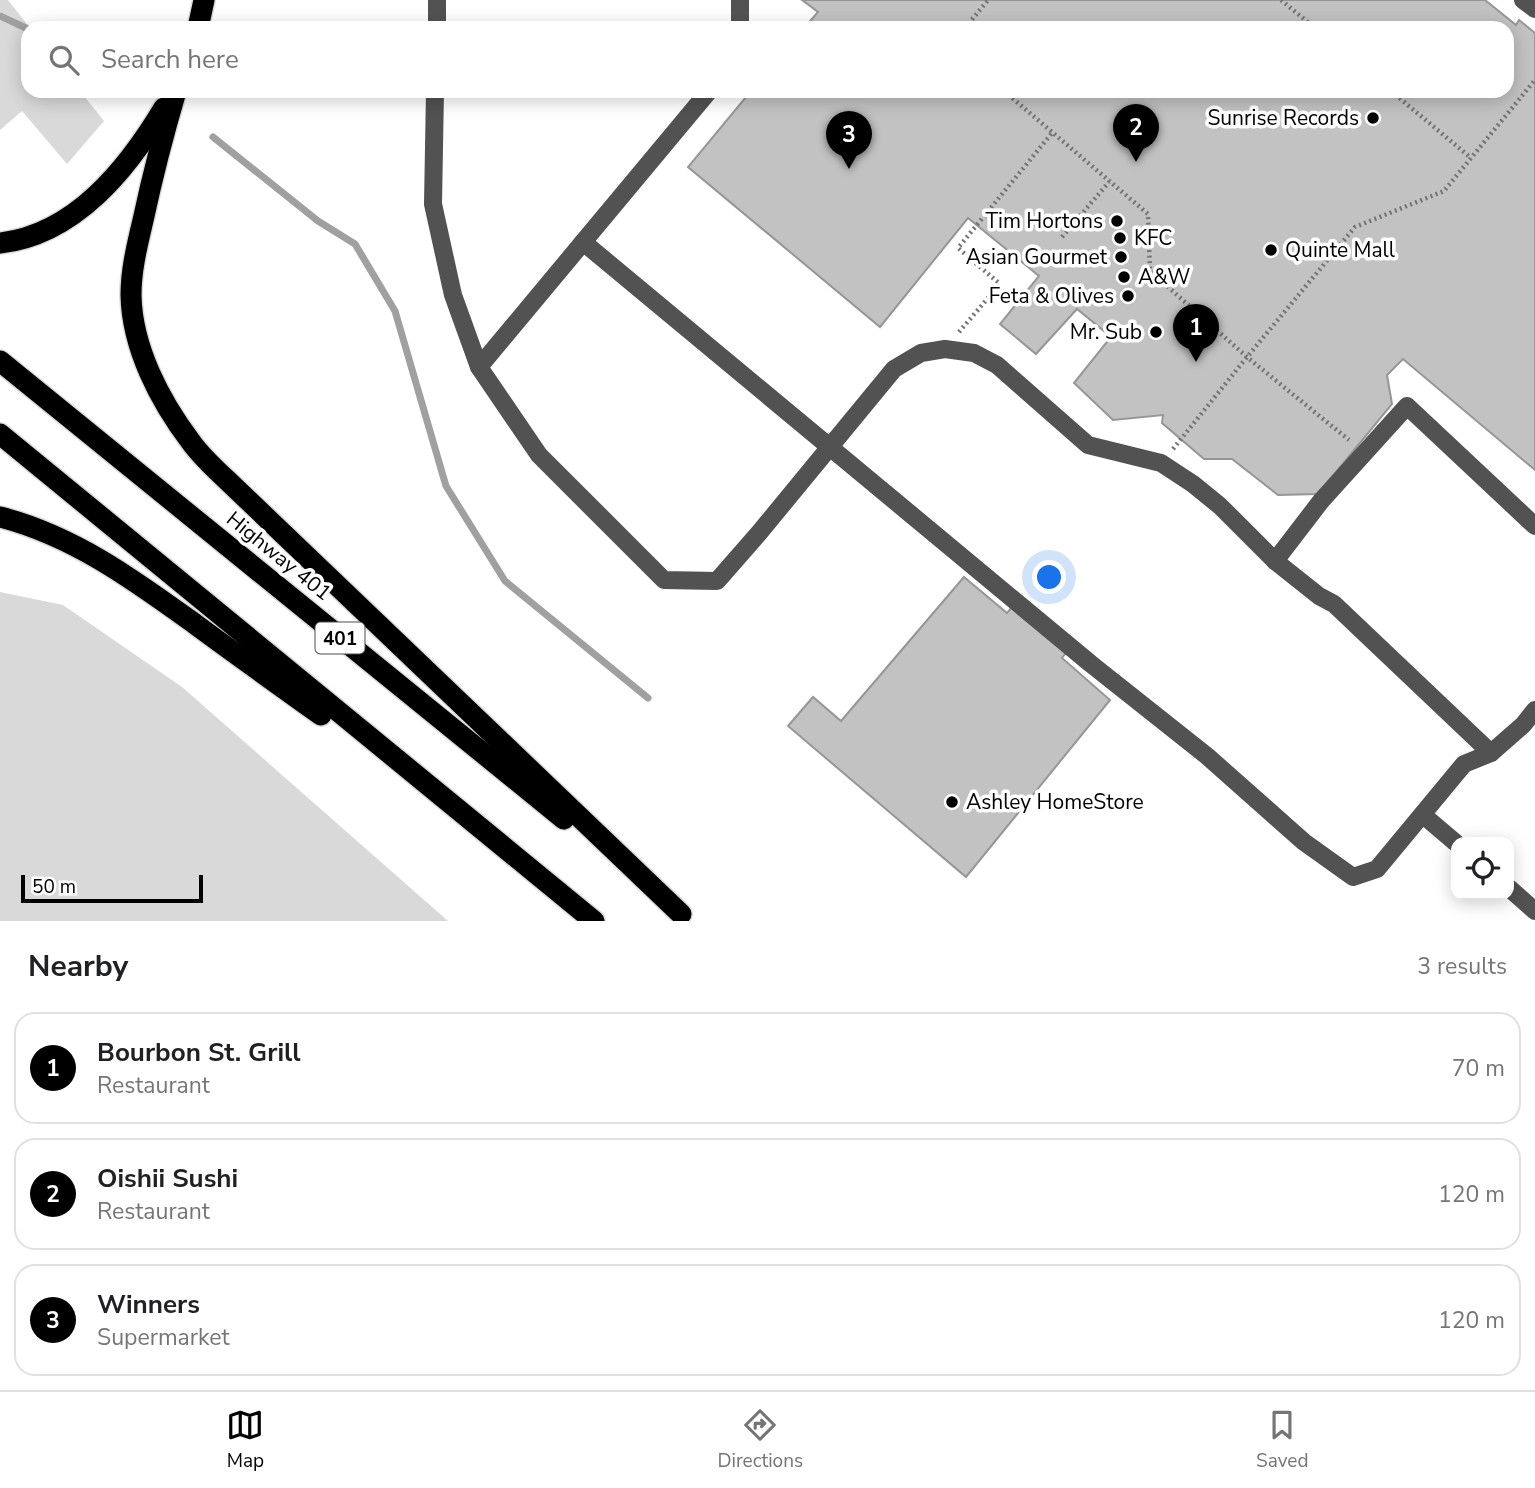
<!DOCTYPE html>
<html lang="en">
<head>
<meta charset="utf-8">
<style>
	:root { --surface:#fff; --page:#f6f6f6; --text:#202124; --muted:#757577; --line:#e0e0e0; --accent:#000 }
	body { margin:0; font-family:"Nunito Sans",sans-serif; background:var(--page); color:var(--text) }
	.controls { position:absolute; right:21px; bottom:21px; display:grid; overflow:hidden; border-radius:14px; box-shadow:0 4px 18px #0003 }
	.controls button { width:63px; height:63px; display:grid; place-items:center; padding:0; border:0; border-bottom:2px solid var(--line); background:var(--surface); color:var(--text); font:35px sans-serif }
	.scale { position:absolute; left:21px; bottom:18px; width:182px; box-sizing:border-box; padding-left:7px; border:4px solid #000; border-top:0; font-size:19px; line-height:24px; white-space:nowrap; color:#000; -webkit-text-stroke:5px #fff; paint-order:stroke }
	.you { position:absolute; left:1050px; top:578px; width:24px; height:24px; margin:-18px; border:5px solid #fff; border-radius:50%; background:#1a73e8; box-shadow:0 0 0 10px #1a73e833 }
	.badge { display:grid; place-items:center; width:46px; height:46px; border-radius:50%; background:var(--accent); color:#fff; font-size:23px; font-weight:700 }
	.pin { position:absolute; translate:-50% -58px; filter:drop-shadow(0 2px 4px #0008) }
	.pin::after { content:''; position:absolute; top:37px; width:24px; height:21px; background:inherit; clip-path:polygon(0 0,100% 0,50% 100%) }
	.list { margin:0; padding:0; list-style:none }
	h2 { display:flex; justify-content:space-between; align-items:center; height:91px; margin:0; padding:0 28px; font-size:30px }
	h2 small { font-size:23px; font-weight:400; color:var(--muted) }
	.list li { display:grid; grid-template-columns:46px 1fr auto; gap:21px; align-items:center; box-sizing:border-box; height:112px; margin:0 14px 14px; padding:0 14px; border:2px solid var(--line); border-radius:21px }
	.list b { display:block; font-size:26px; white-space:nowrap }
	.list p { margin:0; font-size:23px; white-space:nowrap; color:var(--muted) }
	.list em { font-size:23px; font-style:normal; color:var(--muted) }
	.icon { flex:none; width:38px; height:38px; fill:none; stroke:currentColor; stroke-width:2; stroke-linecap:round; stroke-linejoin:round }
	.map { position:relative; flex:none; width:1535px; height:921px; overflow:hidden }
	.search { position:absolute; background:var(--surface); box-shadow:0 4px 18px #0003; left:21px; right:21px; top:21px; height:77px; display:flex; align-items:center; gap:18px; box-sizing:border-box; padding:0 24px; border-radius:21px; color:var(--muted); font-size:26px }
	.sheet { height:469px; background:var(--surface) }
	nav { display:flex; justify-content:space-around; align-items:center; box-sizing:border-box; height:98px; border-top:2px solid var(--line); background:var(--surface); font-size:19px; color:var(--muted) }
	nav a { display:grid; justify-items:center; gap:4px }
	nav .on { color:var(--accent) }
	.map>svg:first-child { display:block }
</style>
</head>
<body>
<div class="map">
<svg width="1535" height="921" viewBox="0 0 1535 921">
	<rect width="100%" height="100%" fill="#fff"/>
	<g fill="#d9d9d9">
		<polygon points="0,0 8,0 30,28 28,28 28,91 80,91 104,121 67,164 22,111 0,130"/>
		<polygon points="0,592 63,605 182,687 448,921 0,921"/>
	</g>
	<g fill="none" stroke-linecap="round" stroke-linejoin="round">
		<g stroke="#a0a0a0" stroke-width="7">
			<polyline points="0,16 28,29"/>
			<polyline points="213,137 318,221 355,244 395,311 446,486 505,581 648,698"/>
		</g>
	</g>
	<g fill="#c2c2c2" stroke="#969696" stroke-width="2">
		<polygon points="802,0 1485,0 1516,25 1519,20 1535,33 1535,470 1403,359 1387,375 1392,404 1318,494 1278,495 1232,459 1204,459 1162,423 1163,415 1113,420 1074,383 1111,337 1077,309 1036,354 1000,324 1039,276 968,218 880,327 688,167 751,91 1507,91 1507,28 804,28 818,12"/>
		<polygon points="964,577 1007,613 1012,607 1066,653 1062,658 1110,700 966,877 788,726 813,697 841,721"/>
	</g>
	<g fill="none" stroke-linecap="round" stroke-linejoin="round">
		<g stroke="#dbdbdb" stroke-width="24">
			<g id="highway">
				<polyline points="198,28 204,0"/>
				<path d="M 176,91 C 164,132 153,174 144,216 C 138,242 131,268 131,295 C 132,348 160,401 191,442 C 201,456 215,469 228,481 L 681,914"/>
				<path d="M 0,243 C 75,235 128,168 164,108"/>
				<polyline points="0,361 564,819"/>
				<polyline points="0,434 594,921"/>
				<path d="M 0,517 C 74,536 134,580 195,624 C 237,655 279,685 321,715"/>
			</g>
		</g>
		<g stroke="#747474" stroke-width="4.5" stroke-dasharray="2 3.5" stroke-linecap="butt">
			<polyline points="1281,0 1315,28"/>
			<polyline points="965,28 988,0"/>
			<polyline points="1004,91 1148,214 1150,271 1247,357 1349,440"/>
			<polyline points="1391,91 1471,158"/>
			<polyline points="911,92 912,91"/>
			<polyline points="1062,237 1109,182"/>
			<polyline points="959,332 1000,284 958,248 1052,133"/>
			<polyline points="1173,449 1247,357 1355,227 1444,191 1535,80"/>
		</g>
		<g stroke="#525252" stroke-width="18">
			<polyline points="1523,0 1535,9"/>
			<polyline points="437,28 437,0"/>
			<polyline points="740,28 740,0"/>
			<polyline points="435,91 433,204 453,295 479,367 539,455 664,580 717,581 759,533 894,369 921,353 945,349 974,353 997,365 1088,445 1161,463 1193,484 1220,506 1275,561 1319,596 1334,604 1491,753"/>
			<polyline points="583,242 1091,664 1207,756 1304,842 1353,877 1377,869 1464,764 1491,753 1523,725 1535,710"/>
			<polyline points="479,367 709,91"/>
			<polyline points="1275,561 1321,501 1407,406 1535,526"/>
			<polyline points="1423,815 1456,843"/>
			<polyline points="1509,888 1535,911"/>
		</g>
		<use href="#highway" stroke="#000" stroke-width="21"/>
	</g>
	<g fill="#000" stroke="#fff" stroke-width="2.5">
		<circle cx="1373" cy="118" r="7"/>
		<circle cx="1117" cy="221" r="7"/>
		<circle cx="1120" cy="238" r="7"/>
		<circle cx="1271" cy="250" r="7"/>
		<circle cx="1121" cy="257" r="7"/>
		<circle cx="1124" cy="277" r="7"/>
		<circle cx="1128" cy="296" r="7"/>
		<circle cx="1156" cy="332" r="7"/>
		<circle cx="952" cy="802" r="7"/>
	</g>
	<g text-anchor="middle" stroke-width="7" stroke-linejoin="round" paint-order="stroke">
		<rect fill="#fff" stroke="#4c4c4c" stroke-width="2" x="315.5" y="622.5" width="49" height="31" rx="5"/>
		<g font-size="19" font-weight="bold" fill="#000">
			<text x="340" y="645">401</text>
		</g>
		<g font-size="21" fill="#000" stroke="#fff" text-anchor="end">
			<text x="1359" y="125">Sunrise Records</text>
			<text x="1103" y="228">Tim Hortons</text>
			<text x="1134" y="245" text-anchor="start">KFC</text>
			<text x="1285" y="257" text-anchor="start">Quinte Mall</text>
			<text x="1107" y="264">Asian Gourmet</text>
			<text x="1138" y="284" text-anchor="start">A&amp;W</text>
			<text x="1114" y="303">Feta &amp; Olives</text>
			<text x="1142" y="339">Mr. Sub</text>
			<text x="966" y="809" text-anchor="start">Ashley HomeStore</text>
		</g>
		<g font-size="21" fill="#000" stroke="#fff">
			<text transform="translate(279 556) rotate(39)" y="7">Highway 401</text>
		</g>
	</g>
</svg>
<div class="controls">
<button><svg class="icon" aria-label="locate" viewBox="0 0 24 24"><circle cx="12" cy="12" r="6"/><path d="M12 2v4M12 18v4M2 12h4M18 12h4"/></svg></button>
</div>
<div class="scale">50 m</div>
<div class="you"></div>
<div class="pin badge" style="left:1196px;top:362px">1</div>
<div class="pin badge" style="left:1136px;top:162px">2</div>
<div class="pin badge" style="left:849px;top:169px">3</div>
<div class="search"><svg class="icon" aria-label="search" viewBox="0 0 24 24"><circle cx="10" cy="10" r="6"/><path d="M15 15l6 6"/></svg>Search here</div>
</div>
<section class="sheet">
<h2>Nearby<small>3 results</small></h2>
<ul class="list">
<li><span class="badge">1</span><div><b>Bourbon St. Grill</b><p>Restaurant</p></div><em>70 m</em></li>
<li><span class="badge">2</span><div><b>Oishii Sushi</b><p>Restaurant</p></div><em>120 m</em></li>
<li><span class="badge">3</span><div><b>Winners</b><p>Supermarket</p></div><em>120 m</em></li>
</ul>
</section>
<nav>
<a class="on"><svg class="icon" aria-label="map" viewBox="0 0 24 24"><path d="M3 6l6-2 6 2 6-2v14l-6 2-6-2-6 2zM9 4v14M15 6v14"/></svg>Map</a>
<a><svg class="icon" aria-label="directions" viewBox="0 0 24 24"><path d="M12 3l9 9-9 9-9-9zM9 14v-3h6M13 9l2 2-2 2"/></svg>Directions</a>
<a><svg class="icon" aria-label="saved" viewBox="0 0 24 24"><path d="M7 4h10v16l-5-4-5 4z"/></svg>Saved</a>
</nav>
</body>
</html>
